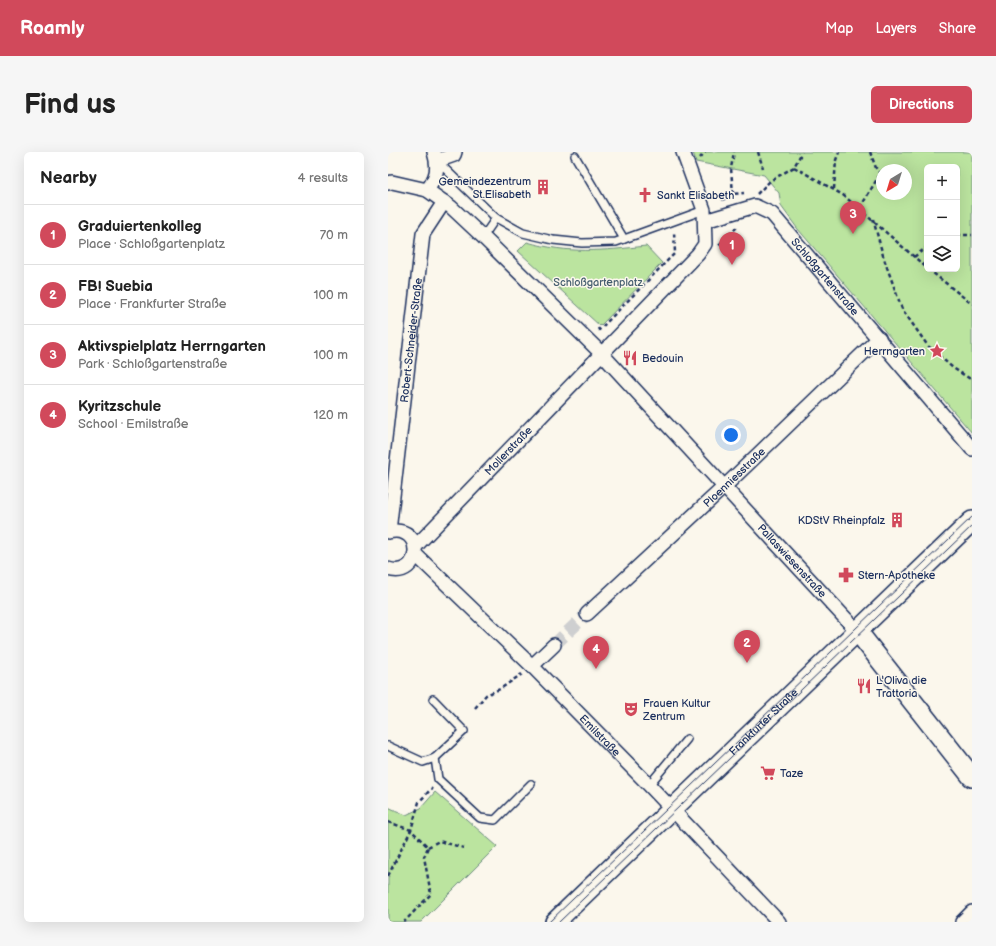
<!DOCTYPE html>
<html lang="en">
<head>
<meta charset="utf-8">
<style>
	:root { --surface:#fff; --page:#f6f6f6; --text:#222; --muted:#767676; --line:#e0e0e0; --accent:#d1495b }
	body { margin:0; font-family:"Balsamiq Sans",sans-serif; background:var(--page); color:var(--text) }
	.controls { position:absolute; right:12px; top:12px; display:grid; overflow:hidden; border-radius:6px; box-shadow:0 4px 16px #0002 }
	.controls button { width:36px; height:36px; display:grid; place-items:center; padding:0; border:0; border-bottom:1px solid var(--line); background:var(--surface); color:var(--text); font:20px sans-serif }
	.compass { position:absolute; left:488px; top:12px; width:36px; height:36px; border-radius:50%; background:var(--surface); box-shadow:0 4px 16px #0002; rotate:218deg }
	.you { position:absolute; left:343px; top:283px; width:14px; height:14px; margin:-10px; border:3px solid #fff; border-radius:50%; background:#1a73e8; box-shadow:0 0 0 6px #1a73e833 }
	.badge { display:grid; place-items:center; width:26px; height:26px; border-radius:50%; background:var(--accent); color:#fff; font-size:13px; font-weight:700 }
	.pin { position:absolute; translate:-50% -33px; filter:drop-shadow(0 1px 2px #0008) }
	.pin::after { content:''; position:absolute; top:21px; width:14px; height:12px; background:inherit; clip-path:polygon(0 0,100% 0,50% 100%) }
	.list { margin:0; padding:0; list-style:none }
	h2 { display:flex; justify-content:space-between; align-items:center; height:52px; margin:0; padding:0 16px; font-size:17px }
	h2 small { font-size:13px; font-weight:400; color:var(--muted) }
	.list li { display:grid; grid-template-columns:26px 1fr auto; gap:12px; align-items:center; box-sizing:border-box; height:60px; padding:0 16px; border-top:1px solid var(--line) }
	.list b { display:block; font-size:15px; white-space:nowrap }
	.list p { margin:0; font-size:13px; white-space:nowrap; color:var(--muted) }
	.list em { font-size:13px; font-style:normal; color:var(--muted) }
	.icon { flex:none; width:22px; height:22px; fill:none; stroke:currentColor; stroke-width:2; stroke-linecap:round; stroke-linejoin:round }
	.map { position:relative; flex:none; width:584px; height:770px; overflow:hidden; border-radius:6px }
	header { display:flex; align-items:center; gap:24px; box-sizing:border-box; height:56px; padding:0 20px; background:var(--accent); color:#fff }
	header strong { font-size:19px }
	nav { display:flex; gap:22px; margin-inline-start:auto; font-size:14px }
	.intro { display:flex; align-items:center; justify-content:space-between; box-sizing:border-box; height:96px; padding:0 24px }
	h1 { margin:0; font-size:28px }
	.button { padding:10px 18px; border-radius:6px; background:var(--accent); color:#fff; font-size:14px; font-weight:700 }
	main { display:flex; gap:24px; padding:0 24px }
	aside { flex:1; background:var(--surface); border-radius:6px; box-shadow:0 4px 16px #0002 }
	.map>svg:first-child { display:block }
</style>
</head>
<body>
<header>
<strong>Roamly</strong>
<nav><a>Map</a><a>Layers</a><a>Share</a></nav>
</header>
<div class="intro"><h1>Find us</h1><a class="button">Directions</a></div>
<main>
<aside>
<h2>Nearby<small>4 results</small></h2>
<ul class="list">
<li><span class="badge">1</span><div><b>Graduiertenkolleg</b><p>Place · Schloßgartenplatz</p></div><em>70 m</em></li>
<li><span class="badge">2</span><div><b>FB! Suebia</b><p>Place · Frankfurter Straße</p></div><em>100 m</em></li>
<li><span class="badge">3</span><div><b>Aktivspielplatz Herrngarten</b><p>Park · Schloßgartenstraße</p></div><em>100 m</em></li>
<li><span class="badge">4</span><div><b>Kyritzschule</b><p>School · Emilstraße</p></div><em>120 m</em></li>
</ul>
</aside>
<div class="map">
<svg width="584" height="770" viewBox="0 0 584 770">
	<rect width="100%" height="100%" fill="#fbf7ec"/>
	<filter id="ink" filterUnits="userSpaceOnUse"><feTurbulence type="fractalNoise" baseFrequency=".025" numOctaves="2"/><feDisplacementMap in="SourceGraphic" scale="8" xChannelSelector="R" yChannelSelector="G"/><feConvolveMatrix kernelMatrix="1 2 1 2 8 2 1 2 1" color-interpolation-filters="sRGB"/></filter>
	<g filter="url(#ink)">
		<g fill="#bbe49f" stroke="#6b8a7e" fill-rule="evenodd">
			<path d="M 305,0 L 584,0 L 584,281 L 409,76 L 393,54 L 391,41 L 376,23 L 308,10 ZM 539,15 L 569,15 L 569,117 L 539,117 ZM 494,18 L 518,18 L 518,42 L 494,42 Z"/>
			<path d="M 139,90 C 181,102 214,99 258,94 L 274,111 L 212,174 L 130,99 Z"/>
			<polygon points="47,640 109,694 33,770 0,770 0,655 18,663 33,656"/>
		</g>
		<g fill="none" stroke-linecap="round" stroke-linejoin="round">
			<polyline stroke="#cecfd0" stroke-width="13" stroke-dasharray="13 6" stroke-linecap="butt" points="166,493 199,462"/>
			<g stroke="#1b2f5e" stroke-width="10">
				<g id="lane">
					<polyline points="187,4 236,87"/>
					<polyline points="49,9 108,66 135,81 165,88 194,91 228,90 316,58"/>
					<polyline points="95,85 108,66"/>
					<polyline points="0,594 35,610 47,606 76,579 45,547"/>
					<polyline points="47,606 50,627 92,666 107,668 143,632"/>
					<polyline points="261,633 299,587"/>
				</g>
			</g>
			<g stroke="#1b2f5e" stroke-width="16">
				<g id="street">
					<polyline points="49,9 66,3 67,0"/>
					<path id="s1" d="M 0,31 L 4,30 L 39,38 L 63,55 L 95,85 L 213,201 L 470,480"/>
					<path d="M 39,38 C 49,25 51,16 46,0"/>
					<path id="s2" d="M 317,69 L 367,54 L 384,62 L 584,297"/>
					<path id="s3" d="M 1,379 L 35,82 L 56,50"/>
					<path d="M 0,380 C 38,371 34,428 0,417"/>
					<path id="s4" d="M 27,395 L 310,102 L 317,92 L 316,58 L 295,0"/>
					<path id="s5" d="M 27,402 L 144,514 L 261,633 L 391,770"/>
					<path id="s6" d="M 199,462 L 336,335 L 491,186"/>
					<polyline points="144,514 166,493"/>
					<polyline points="574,770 584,760"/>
				</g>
			</g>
			<g stroke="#1b2f5e" stroke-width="22">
				<g id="secondary">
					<polyline points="470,480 584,625"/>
					<path id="s7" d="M 167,770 L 584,369"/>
				</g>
			</g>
			<g stroke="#1b2f5e" stroke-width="2.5" stroke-dasharray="4 3" stroke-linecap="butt">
				<polyline points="370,0 375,16"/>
				<polyline points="482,0 488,16 494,24"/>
				<polyline points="312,6 317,0"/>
				<polyline points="406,15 455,43 539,116"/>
				<polyline points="446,37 448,8 451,0"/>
				<polyline points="345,42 343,16 346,0"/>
				<polyline points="369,42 382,29 406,15 414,0"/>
				<polyline points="334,48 345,42 356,41"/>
				<polyline points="472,56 492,22"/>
				<polyline points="457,60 465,51"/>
				<polyline points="485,67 496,107 514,157 540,194 565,216 584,228"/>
				<polyline points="569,83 584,83"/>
				<polyline points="331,93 350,74"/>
				<polyline points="526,105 539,95"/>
				<polyline points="540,117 584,152"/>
				<polyline points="210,176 211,178 287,101 286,80"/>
				<polyline points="87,556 98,543 112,537 134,522"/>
				<polyline points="0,670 23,678 40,695 36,705 43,742 16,770"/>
				<polyline points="40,695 51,689 76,696"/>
				<polyline points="0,724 23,678 31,650 44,636"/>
			</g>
			<use href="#lane" stroke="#fbf7ec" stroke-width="7"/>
			<use href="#street" stroke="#fbf7ec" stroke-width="13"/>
			<use href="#secondary" stroke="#fbf7ec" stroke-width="19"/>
			<g stroke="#1b2f5e" stroke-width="1">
				<polyline points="161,770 584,365"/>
				<polyline points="171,770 584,374"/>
			</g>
		</g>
	</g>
	<defs>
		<g id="building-bare" transform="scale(1.2)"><path d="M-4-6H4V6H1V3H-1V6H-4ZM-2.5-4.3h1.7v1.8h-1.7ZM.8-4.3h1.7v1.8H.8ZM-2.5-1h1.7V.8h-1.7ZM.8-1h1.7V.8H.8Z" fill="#d1495b" stroke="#fbf7ec" stroke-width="2.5" paint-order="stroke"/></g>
		<g id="church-bare" transform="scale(1.2)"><path d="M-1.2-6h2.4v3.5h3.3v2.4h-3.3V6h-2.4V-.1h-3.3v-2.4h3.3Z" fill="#d1495b" stroke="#fbf7ec" stroke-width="2.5" paint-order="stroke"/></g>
		<g id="sight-bare" transform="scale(1.2)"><path d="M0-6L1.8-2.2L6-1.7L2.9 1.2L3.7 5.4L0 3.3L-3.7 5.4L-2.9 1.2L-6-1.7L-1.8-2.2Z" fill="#d1495b" stroke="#fbf7ec" stroke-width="2.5" paint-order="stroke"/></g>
		<g id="restaurant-bare" transform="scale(1.2)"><path d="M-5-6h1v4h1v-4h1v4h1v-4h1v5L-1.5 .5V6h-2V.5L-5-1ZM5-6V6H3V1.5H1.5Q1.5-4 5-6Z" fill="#d1495b" stroke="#fbf7ec" stroke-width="2.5" paint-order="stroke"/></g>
		<g id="pharmacy-bare" transform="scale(1.2)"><path d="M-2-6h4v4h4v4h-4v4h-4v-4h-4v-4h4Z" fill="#d1495b" stroke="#fbf7ec" stroke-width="2.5" paint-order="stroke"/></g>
		<g id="theatre-bare" transform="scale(1.2)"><path d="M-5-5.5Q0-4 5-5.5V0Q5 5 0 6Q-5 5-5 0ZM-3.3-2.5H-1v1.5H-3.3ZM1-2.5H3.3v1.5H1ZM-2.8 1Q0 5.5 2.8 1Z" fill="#d1495b" stroke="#fbf7ec" stroke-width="2.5" paint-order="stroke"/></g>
		<g id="supermarket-bare" transform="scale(1.2)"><path d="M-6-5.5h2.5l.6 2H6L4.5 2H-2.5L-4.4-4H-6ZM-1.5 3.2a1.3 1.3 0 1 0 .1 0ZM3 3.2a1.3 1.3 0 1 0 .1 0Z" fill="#d1495b" stroke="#fbf7ec" stroke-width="2.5" paint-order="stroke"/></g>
	</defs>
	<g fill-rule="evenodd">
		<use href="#building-bare" x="155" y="35"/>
		<use href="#church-bare" x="257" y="43"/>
		<use href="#sight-bare" x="549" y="199"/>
		<use href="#restaurant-bare" x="242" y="206"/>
		<use href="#building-bare" x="509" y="368"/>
		<use href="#pharmacy-bare" x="458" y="423"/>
		<use href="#restaurant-bare" x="476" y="534"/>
		<use href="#theatre-bare" x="243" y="557"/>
		<use href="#supermarket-bare" x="380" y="621"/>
	</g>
	<g text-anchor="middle" stroke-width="3" stroke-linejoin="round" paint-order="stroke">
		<g font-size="11" fill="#1b2f5e" stroke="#fbf7ec" text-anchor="start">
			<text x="143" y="33" text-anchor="end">Gemeindezentrum<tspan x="143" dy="13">St.Elisabeth</tspan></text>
			<text x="269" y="47">Sankt Elisabeth</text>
			<text x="537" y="203" text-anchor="end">Herrngarten</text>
			<text x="254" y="210">Bedouin</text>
			<text x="497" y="372" text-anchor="end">KDStV Rheinpfalz</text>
			<text x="470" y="427">Stern-Apotheke</text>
			<text x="488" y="532">L'Oliva die<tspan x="488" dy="13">Trattoria</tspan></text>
			<text x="255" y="555">Frauen Kultur<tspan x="255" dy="13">Zentrum</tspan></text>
			<text x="392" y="625">Taze</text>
		</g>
		<g font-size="11" fill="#1b2f5e" stroke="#fbf7ec">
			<text dy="4" stroke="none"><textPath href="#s2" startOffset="153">Schloßgartenstraße</textPath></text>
			<text dy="4" stroke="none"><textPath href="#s3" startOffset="192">Robert-Schneider-Straße</textPath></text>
			<text dy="4" stroke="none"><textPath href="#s4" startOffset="134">Mollerstraße</textPath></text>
			<text dy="4" stroke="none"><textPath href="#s6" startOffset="201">Ploenniesstraße</textPath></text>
			<text dy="4" stroke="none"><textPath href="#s1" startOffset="561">Pallaswiesenstraße</textPath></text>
			<text dy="4" stroke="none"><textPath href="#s7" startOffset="289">Frankfurter Straße</textPath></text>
			<text dy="4" stroke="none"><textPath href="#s5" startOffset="259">Emilstraße</textPath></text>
		</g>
		<g font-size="11" fill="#435c6e" stroke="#fbf7ec">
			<text x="210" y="134">Schloßgartenplatz</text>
		</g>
	</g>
</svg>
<div class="controls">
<button>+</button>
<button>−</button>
<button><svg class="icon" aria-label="layers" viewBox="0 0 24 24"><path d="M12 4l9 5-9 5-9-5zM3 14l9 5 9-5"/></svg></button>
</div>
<svg class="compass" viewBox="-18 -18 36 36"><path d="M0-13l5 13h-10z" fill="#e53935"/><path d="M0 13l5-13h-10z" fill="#767676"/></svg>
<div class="you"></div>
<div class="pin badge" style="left:344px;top:113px">1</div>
<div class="pin badge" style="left:359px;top:511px">2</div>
<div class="pin badge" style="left:465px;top:82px">3</div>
<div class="pin badge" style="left:208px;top:517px">4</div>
</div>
</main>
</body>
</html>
